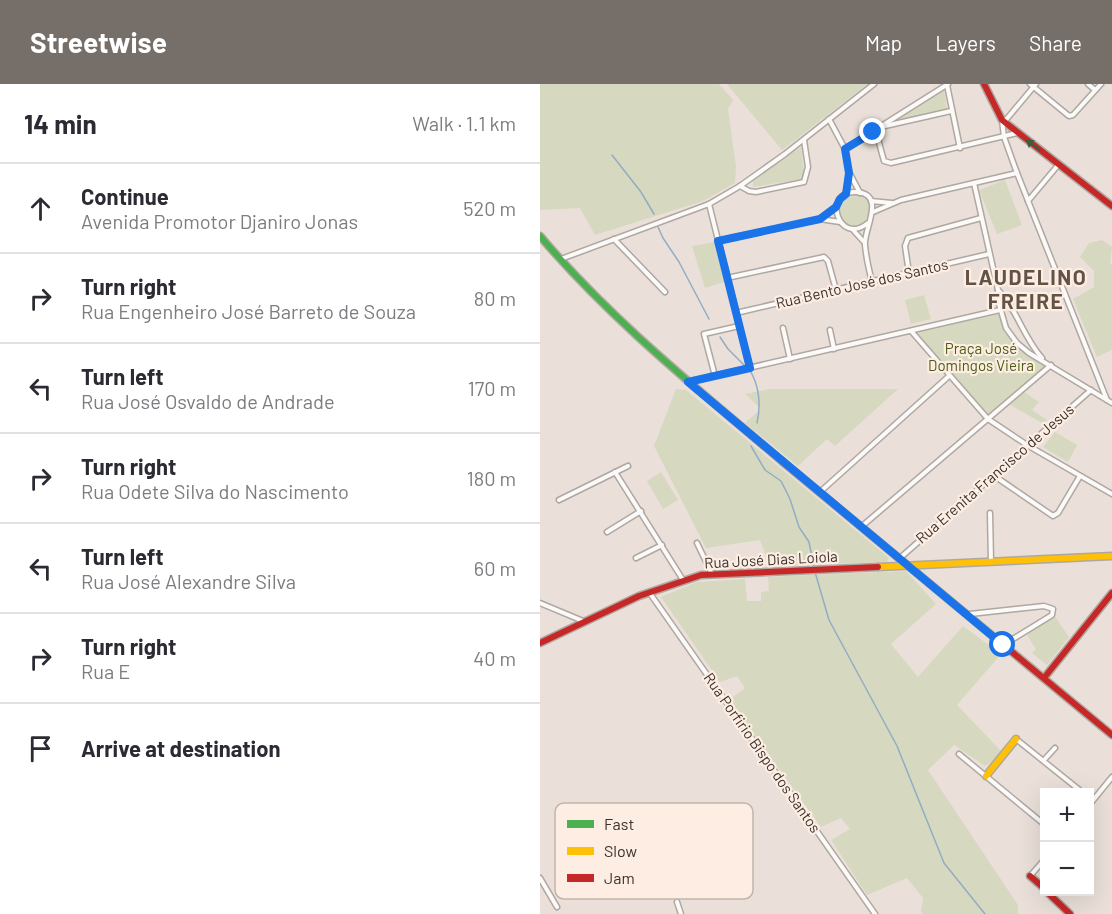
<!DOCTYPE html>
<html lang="en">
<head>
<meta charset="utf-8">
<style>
	:root { --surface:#fff; --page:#f7f7f7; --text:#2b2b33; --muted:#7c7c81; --line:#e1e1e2; --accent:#766e69 }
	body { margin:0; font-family:Barlow,sans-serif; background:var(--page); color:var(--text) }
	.controls { position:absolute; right:18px; bottom:18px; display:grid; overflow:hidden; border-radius:0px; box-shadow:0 6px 24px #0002 }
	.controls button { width:54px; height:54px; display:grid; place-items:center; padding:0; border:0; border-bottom:2px solid var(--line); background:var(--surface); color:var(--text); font:30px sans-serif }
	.stop { position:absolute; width:18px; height:18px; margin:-14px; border:4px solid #1a73e8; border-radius:50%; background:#fff }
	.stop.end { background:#1a73e8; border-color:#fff; box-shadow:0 2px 6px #0008 }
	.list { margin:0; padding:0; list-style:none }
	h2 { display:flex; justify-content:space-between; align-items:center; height:78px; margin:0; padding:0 24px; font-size:26px }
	h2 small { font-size:20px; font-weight:400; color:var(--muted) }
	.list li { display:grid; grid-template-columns:39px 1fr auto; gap:18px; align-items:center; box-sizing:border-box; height:90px; padding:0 24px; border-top:2px solid var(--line) }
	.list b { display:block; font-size:22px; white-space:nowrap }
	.list p { margin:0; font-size:20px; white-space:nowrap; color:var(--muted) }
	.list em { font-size:20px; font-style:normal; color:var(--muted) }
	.icon { flex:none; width:33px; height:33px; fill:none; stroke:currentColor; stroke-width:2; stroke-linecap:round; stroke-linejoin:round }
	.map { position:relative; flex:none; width:572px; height:830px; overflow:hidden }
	header { display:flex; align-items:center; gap:36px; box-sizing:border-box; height:84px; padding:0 30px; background:var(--accent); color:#fff }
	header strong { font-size:28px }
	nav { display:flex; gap:33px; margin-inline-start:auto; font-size:21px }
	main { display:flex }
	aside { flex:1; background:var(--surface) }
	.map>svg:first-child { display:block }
</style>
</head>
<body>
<header>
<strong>Streetwise</strong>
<nav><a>Map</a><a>Layers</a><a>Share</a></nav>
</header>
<main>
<aside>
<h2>14 min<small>Walk · 1.1 km</small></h2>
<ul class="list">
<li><svg class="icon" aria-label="ahead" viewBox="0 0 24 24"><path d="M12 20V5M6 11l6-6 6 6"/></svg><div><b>Continue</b><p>Avenida Promotor Djaniro Jonas</p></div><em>520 m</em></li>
<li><svg class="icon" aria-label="right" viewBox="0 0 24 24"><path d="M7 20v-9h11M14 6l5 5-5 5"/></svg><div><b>Turn right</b><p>Rua Engenheiro José Barreto de Souza</p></div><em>80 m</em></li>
<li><svg class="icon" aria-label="left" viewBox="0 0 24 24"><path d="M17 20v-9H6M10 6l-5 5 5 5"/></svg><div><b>Turn left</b><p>Rua José Osvaldo de Andrade</p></div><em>170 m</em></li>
<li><svg class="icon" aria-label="right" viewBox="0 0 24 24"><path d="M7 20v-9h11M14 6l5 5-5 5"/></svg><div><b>Turn right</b><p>Rua Odete Silva do Nascimento</p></div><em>180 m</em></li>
<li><svg class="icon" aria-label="left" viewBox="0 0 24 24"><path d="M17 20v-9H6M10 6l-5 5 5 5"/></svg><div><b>Turn left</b><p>Rua José Alexandre Silva</p></div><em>60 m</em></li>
<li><svg class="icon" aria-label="right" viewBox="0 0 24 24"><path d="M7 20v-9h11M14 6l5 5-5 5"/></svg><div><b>Turn right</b><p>Rua E</p></div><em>40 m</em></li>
<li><svg class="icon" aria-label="arrive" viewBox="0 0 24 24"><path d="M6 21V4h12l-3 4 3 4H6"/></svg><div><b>Arrive at destination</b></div></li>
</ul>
</aside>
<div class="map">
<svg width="572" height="830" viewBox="0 0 572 830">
	<rect width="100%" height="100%" fill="#eae0d9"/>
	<g fill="#d6d8c0">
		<polygon points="0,0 179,0 193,16 188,25 196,82 195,99 163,117 55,151 40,124 0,126"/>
		<polygon points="187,0 328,0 242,66"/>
		<polygon points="404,6 407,25 355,38"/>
		<polygon points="261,63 264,90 262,95 213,103 213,96"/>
		<polygon points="465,96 482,141 457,150 439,106"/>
		<circle cx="315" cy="127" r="16"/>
		<polygon points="562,156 572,163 570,179 572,181 572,266 557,273 533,215 554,203 554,187 540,173 549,159"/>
		<polygon points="175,158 184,198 165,204 152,162"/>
		<polygon points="384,211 391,235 371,240 365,216"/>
		<path d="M 460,230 C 468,261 482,266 509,280 L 448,332 L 376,249 Z"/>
		<polygon points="136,305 146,306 349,474 347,478 230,482 220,456 166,464 114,362"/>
		<polygon points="230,305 358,305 295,362 287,355 258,382 205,339 221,325 205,310"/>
		<polygon points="484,308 499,318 492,326 507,336 504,340 470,321"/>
		<polygon points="515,348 537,361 528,378 503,363"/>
		<polygon points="121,388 138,416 123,425 107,397"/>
		<polygon points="366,487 396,520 351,560 378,593 423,542 461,570 417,621 461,667 456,675 445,682 414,661 388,686 478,821 478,830 383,830 381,828 383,814 367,794 327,811 291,756 310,745 301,734 281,743 189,616 205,604 197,592 180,598 121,513 157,498 205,495 207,517 221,517 221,508 229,507 228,493"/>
		<polygon points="514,531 529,553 507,581 492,569 496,565 487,551"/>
	</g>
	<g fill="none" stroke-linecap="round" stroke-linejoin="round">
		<g stroke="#92adc3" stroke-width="1.5">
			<polyline points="72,71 101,108 114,130"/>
			<polyline points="118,143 123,154 139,178 169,235"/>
			<polyline points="180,253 188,265 204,281"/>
			<path d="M 211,288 C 220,305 221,321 217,339"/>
			<polyline points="211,362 225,386 241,397 250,415 259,443 269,458 274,483"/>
			<polyline points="275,488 289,536 357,662 404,779 445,830"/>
		</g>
		<g stroke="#afa7a1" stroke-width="7">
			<g id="street">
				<polyline points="490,0 529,32 533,31 561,0"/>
				<polyline points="548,0 555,6"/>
				<polyline points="407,1 420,64"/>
				<polyline points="289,35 305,65 309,89 306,110"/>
				<polyline points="462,36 464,53 477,89 567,316"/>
				<polyline points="465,37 496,0"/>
				<polyline points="345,42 411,27"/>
				<polyline points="333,48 338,55 344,77 351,79 477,49"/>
				<polyline points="305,65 408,0"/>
				<polyline points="310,90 320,109"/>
				<polyline points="434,99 458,206 459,220 466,244 477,259 489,269 572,319"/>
				<polyline points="200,102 209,107 216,108 264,98 268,83 264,56"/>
				<polyline points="331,117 352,119"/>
				<polyline points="488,117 519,80"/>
				<polyline points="169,120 210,284"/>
				<polyline points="333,128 361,116 477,89"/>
				<polyline points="281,134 296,123"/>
				<path d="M 328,139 C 298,163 282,107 315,108 C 348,109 323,146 325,161 C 326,173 329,186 332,198"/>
				<polyline points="313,146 324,158"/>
				<polyline points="74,155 125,208"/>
				<polyline points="178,157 280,135 300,138"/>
				<polyline points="21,175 169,120 200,102 245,70 334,0"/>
				<polyline points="369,189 365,162 368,154 441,134"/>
				<polyline points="187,194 284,173 288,177 296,206"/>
				<path d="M 458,206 C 477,225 483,253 502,274"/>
				<polyline points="196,229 449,170"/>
				<polyline points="243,244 250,275"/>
				<polyline points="290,246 294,265"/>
				<polyline points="372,248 448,335 487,361 572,410"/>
				<polyline points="175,292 164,250 199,242"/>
				<polyline points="148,298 460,226"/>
				<polyline points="75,388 143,496"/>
				<polyline points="453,391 513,432 518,429 540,392"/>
				<polyline points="280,408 409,292"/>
				<polyline points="19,416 88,382"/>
				<polyline points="450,429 451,478"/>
				<polyline points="321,443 511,281"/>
				<polyline points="67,448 101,427"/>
				<polyline points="157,459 172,490"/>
				<polyline points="96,474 122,461"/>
				<polyline points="360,474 551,306"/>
				<polyline points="109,508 335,830"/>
				<polyline points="0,519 43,537"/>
				<polyline points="430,530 504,522 513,525 512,531 463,561"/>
				<polyline points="476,655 542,708"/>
				<polyline points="419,670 505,741"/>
				<polyline points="504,676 515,664"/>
				<polyline points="550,720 572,693"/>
				<polyline points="490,792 505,775"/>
				<polyline points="0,794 17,823"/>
				<polyline points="137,818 141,830"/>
			</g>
		</g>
		<g stroke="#afa7a1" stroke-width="9">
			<path id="fast" d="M 0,152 C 72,237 159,306 243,378"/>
		</g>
		<g stroke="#afa7a1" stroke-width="9">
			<g id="slow">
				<polyline points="338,483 572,472"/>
				<polyline points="446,692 476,655"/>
			</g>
		</g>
		<g stroke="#afa7a1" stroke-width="9">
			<g id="jam">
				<polyline points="444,0 462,36 572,122"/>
				<polyline points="243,378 572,651"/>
				<polyline points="0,559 99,512 161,491 338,483"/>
				<polyline points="504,594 572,509"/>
				<polyline points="490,792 505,805"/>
				<polyline points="507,808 530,830"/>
			</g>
		</g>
		<use href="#street" stroke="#fcfaf9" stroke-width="4"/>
		<use href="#fast" stroke="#4caf50" stroke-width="6"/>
		<use href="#slow" stroke="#ffc107" stroke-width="6"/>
		<use href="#jam" stroke="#c62828" stroke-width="6"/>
	</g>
	<defs><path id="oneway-solid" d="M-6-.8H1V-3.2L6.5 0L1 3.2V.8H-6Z" transform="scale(1.5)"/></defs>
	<use fill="#3f5d39" href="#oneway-solid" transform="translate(493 61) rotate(-143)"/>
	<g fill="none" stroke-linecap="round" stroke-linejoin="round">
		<polyline stroke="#1a73e8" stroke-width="8" points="333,48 305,65 309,89 306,110 300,115 296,123 280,135 178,157 210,284 148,298 463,561"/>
	</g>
	<g text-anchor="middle" stroke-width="4.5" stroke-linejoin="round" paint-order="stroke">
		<g font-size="15" fill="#38312c" stroke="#fdede2">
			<text transform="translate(322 200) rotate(-13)" y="5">Rua Bento José dos Santos</text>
			<text transform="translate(455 390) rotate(-41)" y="5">Rua Erenita Francisco de Jesus</text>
			<text transform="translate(231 476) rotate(-3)" y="5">Rua José Dias Loiola</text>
			<text transform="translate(222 669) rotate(55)" y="5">Rua Porfirio Bispo dos Santos</text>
		</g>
		<g font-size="15" fill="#4b5e13" stroke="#fdede2">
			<text x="441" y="270">Praça José<tspan x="441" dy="17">Domingos Vieira</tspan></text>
		</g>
		<g font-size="21" font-weight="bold" letter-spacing="1.5" fill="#635347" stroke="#fdede2">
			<text x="486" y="201">LAUDELINO<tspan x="486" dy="24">FREIRE</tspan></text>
		</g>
	</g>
	<rect x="15" y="719" width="198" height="96" rx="9" fill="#fdede2" stroke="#c2b5ab" stroke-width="1.5"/>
	<rect x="27" y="736" width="27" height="8" fill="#4caf50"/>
	<rect x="27" y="763" width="27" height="8" fill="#ffc107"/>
	<rect x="27" y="790" width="27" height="8" fill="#c62828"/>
	<g font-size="16" fill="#38312c">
		<text x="64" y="746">Fast</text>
		<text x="64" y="773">Slow</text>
		<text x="64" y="800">Jam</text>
	</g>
</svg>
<div class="controls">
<button>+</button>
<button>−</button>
</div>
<div class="stop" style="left:463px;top:561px"></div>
<div class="stop end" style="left:333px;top:48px"></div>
</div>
</main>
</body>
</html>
